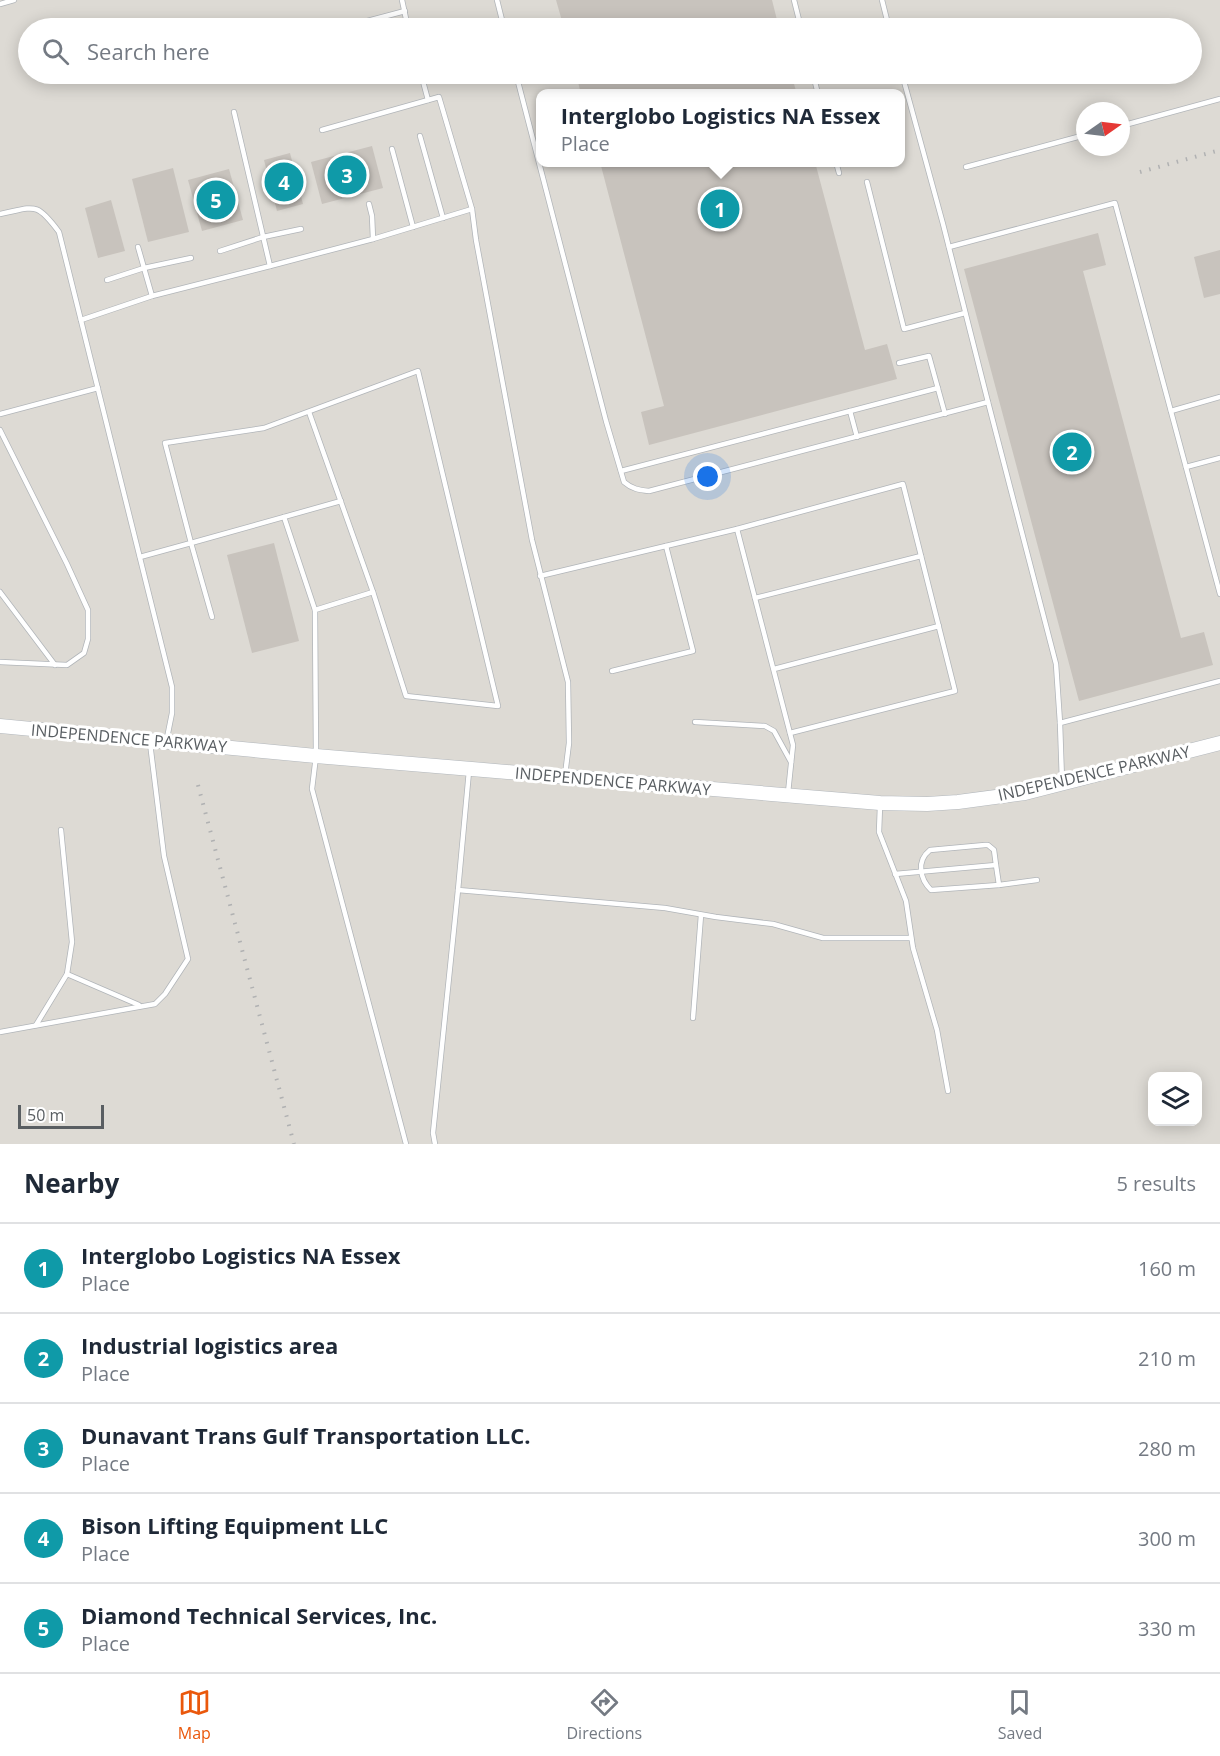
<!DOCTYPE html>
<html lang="en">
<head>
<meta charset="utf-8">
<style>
	:root { --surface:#fff; --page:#f6f6f7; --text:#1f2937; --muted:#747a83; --line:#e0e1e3; --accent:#ea580c }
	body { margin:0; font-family:"Open Sans",sans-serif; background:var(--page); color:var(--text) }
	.controls { position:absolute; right:18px; bottom:18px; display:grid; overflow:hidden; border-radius:12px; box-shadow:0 3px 15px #0003 }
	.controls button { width:54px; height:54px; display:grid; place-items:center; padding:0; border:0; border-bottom:2px solid var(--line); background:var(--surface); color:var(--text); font:30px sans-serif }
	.compass { position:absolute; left:1076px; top:102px; width:54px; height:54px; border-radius:50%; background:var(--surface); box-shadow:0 3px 15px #0003; rotate:76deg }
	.scale { position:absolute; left:18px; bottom:15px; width:86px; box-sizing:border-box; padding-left:6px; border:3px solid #595e62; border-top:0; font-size:16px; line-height:21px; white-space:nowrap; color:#595e62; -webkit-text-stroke:4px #fff; paint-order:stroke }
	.you { position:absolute; left:708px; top:477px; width:21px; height:21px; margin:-15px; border:4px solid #fff; border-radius:50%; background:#1a73e8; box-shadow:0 0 0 9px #1a73e833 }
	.badge { display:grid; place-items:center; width:39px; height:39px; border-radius:50%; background:var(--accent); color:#fff; font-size:20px; font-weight:700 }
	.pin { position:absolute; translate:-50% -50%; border:3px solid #fff; box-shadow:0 2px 6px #0006 }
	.popup { position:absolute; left:536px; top:89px; width:369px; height:78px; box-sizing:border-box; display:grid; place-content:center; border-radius:12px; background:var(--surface); filter:drop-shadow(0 2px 4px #0005); font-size:20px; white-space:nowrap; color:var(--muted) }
	.popup b { font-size:22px; color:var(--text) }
	.popup::after { content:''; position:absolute; left:50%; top:100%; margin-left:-12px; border:12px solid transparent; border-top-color:var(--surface) }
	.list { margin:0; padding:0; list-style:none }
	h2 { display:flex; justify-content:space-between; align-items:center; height:78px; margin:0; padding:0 24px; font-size:26px }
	h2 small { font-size:20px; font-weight:400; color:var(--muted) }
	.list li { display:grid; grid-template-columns:39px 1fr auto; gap:18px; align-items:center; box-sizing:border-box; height:90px; padding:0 24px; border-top:2px solid var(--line) }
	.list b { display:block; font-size:22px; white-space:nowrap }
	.list p { margin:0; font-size:20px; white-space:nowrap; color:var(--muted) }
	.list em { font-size:20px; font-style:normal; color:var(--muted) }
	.icon { flex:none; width:33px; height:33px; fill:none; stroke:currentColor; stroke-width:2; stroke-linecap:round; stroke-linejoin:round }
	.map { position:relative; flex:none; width:1220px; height:1144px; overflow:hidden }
	.search { position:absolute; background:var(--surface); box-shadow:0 3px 15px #0003; left:18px; right:18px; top:18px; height:66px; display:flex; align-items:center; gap:15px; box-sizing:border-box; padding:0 21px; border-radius:33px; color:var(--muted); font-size:22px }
	.sheet { height:528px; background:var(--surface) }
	nav { display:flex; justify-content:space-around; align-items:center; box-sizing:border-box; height:84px; border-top:2px solid var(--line); background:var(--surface); font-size:16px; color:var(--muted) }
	nav a { display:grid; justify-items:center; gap:3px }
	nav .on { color:var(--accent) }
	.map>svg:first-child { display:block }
</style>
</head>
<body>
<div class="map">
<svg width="1220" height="1144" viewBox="0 0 1220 1144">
	<rect width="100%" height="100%" fill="#ede8df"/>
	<path fill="#dddad4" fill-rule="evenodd" d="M 0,0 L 1220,0 L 1220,1144 L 0,1144 ZM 28,28 L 1192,28 L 1192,74 L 28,74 ZM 540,94 L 900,94 L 900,162 L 540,162 ZM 1085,111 L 1121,111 L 1121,147 L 1085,147 ZM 1152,1076 L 1198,1076 L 1198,1122 L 1152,1122 Z"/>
	<g fill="#c8c3bd">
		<polygon points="556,0 772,0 779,28 564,28"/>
		<polygon points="576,74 791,74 797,94 581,94"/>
		<polygon points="372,146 383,188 322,204 311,162"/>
		<polygon points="290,153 303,204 277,211 264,160"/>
		<polygon points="600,162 815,162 865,350 887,344 897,379 649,445 641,412 664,406"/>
		<polygon points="173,168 189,232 148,242 132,179"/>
		<polygon points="229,169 243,220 202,231 188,180"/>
		<polygon points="111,200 125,251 98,258 85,208"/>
		<polygon points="1098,233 1106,265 1083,271 1181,638 1204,632 1213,665 1079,701 964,269"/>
		<polygon points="1220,250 1220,294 1204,298 1194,257"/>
		<polygon points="274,543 299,641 252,653 227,555"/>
	</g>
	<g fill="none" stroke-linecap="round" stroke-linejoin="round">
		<g stroke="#b1b5b9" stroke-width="6">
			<g id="lane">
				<polyline points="402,0 408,28"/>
				<polyline points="497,0 504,28"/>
				<polyline points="794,0 801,28"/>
				<polyline points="882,0 889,28"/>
				<polyline points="0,4 14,0"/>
				<polyline points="341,28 405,11"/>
				<polyline points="421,74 428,100"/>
				<path d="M 516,74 L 606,421 L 624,482 C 632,489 639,490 649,491 L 988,402"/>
				<polyline points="813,74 818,94"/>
				<polyline points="902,74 943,224 988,402 1056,664 1060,723 1062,781"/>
				<polyline points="1121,126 1220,99"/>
				<polyline points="322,130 439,97 472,209 476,240 532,540 568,682 569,743 565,775"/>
				<polyline points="420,136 443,218"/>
				<polyline points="392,149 413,227"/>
				<polyline points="836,162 839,173"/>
				<polyline points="966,167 1085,135"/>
				<polyline points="867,182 904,329 965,313"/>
				<path d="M 0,214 C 35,207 36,201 59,232 L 172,687 L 172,713 L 167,738"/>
				<polyline points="373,239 472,209"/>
				<polyline points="949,247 1115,203 1220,594"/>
				<polyline points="220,251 263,237 301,229"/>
				<polyline points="270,266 373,239 372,216 369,204"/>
				<polyline points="107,280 144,268 191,258"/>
				<polyline points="152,296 270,266 234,112"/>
				<polyline points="81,320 152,296 138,247"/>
				<polyline points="899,363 929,356 945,414"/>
				<polyline points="850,411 857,437"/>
				<polyline points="1171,411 1220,397"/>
				<polyline points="309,412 373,592"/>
				<polyline points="0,414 98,388"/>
				<polyline points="0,430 67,564 88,610 88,639 84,653 67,665 0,662"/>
				<polyline points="1186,467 1220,458"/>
				<polyline points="621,471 938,388"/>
				<polyline points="284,517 315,610"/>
				<polyline points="737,529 793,745 788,793"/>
				<polyline points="140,557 191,543 165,443 264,428 418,371 498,706 406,696 373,592 315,610 316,756 312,789 406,1144"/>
				<polyline points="540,576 737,529 903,484 955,691 790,733"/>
				<polyline points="0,592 55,665"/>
				<polyline points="755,598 921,556"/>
				<polyline points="212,617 191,543 341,501"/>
				<polyline points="774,669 939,626"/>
				<polyline points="612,671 693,651 666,546"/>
				<polyline points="695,722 765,726 774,731 791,762"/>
				<polyline points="1060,723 1220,681"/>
				<polyline points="469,771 458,890 665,908 716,917 773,924 823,938 911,938"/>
				<polyline points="880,806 879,832 906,901 913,948 937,1030 948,1091"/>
				<path d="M 996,865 L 994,850 L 988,845 L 985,845 L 930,850 C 916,861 920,879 931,890 L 999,885"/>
				<polyline points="895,874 996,865 999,885 1037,880"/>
				<polyline points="67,974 139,1005"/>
				<polyline points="693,1018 701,915"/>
				<polyline points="36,1025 67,974 72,942 61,830"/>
				<polyline points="0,1032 155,1004 165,994 188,959 164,856 150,743"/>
				<polyline points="435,1144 433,1133 458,890"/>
			</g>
		</g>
		<g stroke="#b2b7bc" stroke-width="15">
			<polyline id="secondary" points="0,726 316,756 880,803 927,804 958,802 1025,793 1220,743"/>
		</g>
		<use href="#lane" stroke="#fff" stroke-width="4.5"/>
		<use href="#secondary" stroke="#fff" stroke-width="14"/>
		<g stroke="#b0b1b2" stroke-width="4" stroke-dasharray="1.5 8" stroke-linecap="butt">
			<polyline points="1140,172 1220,150"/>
			<polyline points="198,785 294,1144"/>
		</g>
	</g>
	<g text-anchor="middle" stroke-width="6" stroke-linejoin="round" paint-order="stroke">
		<g font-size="16" fill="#595e62" stroke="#fff">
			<text transform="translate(129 738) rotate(5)" y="6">INDEPENDENCE PARKWAY</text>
			<text transform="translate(1094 773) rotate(-13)" y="6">INDEPENDENCE PARKWAY</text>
			<text transform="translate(613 781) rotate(5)" y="6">INDEPENDENCE PARKWAY</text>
		</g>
	</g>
</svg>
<div class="controls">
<button><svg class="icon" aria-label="layers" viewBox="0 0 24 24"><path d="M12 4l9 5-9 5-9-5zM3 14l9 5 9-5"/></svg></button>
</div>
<svg class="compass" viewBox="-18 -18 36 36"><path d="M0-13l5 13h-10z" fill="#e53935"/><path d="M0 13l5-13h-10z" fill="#747a83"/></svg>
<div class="scale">50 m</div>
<div class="you"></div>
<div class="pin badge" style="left:720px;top:209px;background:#0f9aa8">1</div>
<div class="popup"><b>Interglobo Logistics NA Essex</b>Place</div>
<div class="pin badge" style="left:1072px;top:452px;background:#0f9aa8">2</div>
<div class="pin badge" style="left:347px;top:175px;background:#0f9aa8">3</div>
<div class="pin badge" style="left:284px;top:182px;background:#0f9aa8">4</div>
<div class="pin badge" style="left:216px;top:200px;background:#0f9aa8">5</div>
<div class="search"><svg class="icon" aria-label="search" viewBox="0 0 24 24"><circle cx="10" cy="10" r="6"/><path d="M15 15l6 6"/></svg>Search here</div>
</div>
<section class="sheet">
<h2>Nearby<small>5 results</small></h2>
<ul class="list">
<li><span class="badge" style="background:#0f9aa8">1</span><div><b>Interglobo Logistics NA Essex</b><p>Place</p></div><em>160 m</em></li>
<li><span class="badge" style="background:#0f9aa8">2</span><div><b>Industrial logistics area</b><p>Place</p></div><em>210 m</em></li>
<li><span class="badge" style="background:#0f9aa8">3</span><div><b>Dunavant Trans Gulf Transportation LLC.</b><p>Place</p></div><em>280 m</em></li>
<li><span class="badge" style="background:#0f9aa8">4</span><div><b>Bison Lifting Equipment LLC</b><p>Place</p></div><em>300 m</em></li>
<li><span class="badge" style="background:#0f9aa8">5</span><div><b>Diamond Technical Services, Inc.</b><p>Place</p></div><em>330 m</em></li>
</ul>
</section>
<nav>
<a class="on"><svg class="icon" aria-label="map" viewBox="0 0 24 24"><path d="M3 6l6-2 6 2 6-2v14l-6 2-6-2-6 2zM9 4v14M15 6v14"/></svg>Map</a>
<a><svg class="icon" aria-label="directions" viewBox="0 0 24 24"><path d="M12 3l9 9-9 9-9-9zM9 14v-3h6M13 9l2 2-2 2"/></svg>Directions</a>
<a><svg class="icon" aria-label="saved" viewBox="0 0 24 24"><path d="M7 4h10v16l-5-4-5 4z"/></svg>Saved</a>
</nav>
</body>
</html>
